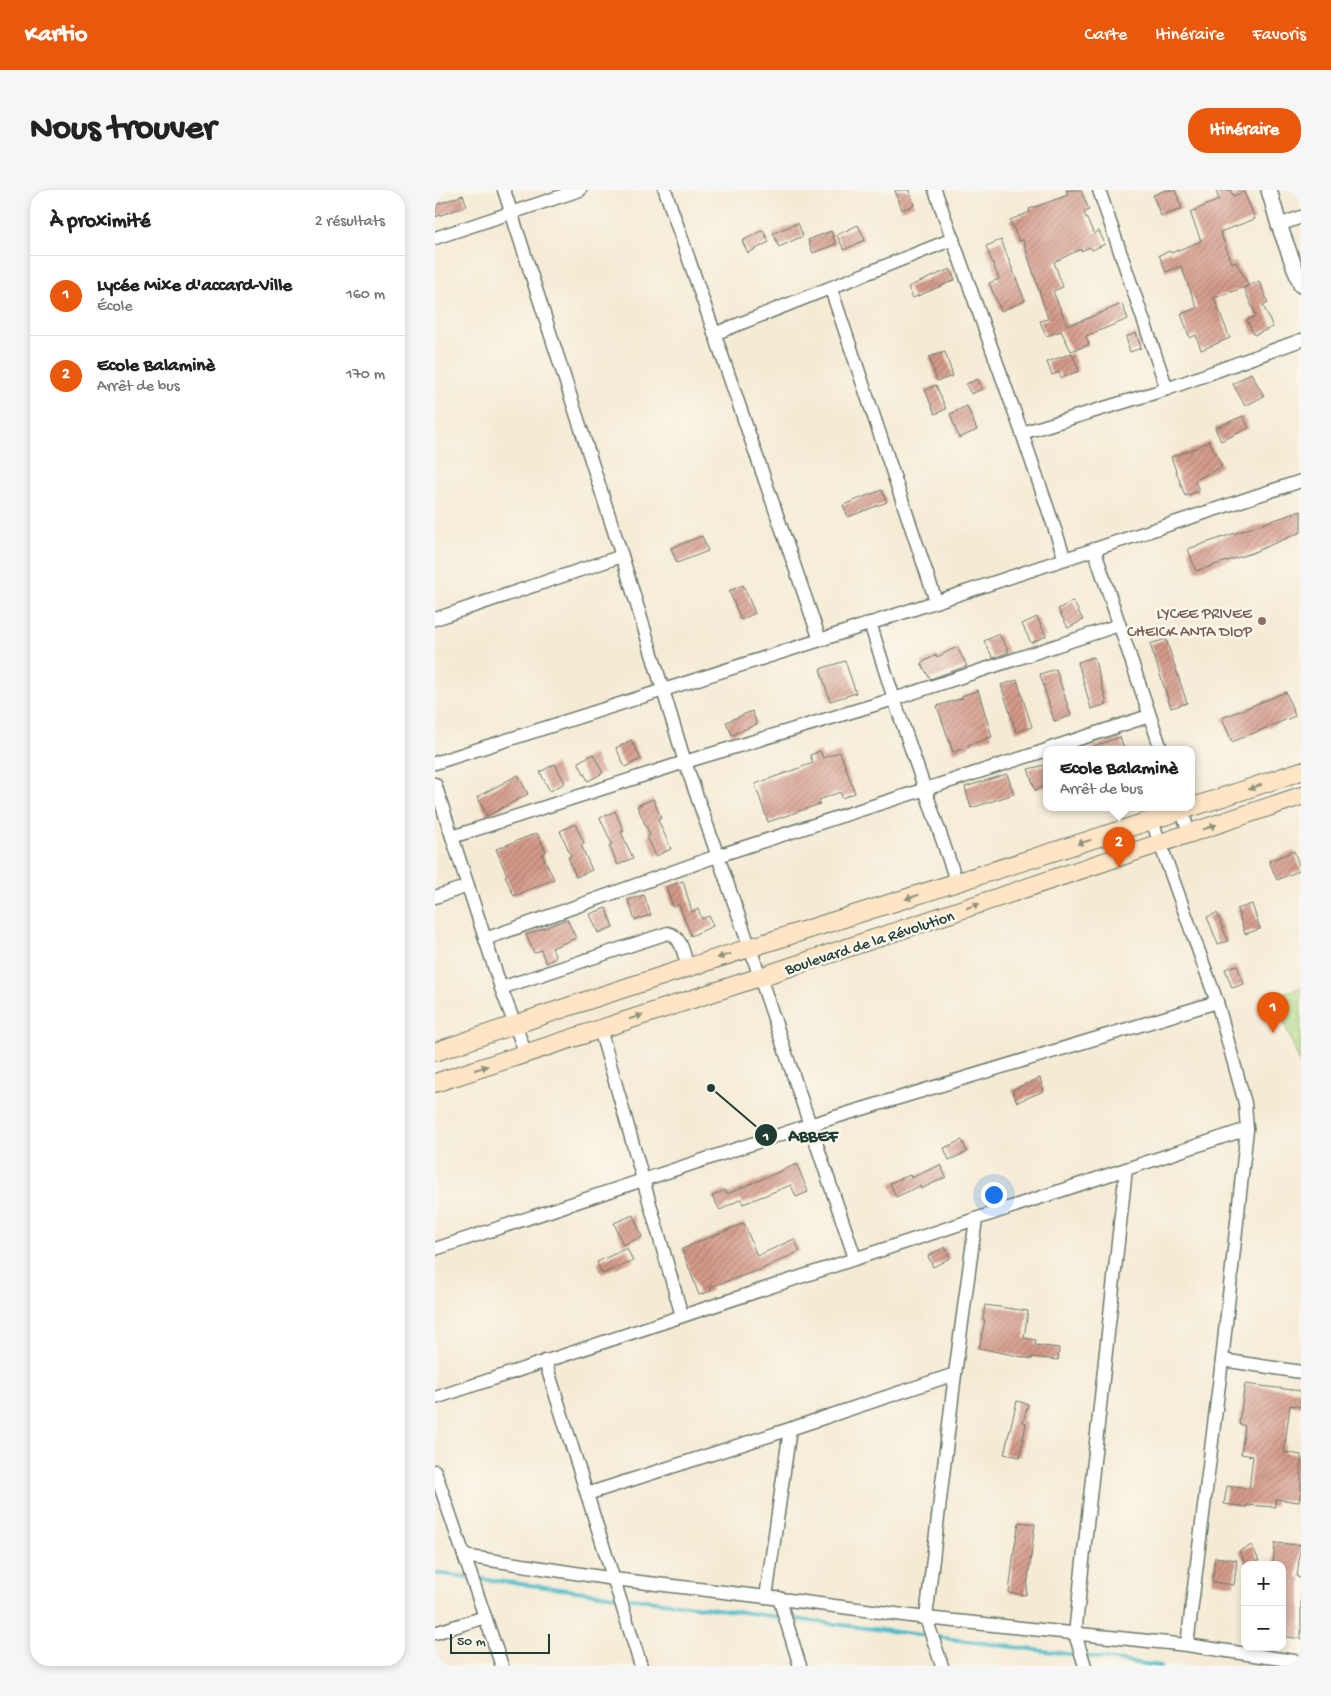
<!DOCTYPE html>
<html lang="fr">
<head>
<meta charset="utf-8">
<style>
	:root { --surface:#fff; --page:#f6f6f6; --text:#222; --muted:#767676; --line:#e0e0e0; --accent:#ea580c }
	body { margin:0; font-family:"Gochi Hand",sans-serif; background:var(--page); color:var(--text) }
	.controls { position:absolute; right:15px; bottom:15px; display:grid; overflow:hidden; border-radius:10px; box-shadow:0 2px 8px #0003 }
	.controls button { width:45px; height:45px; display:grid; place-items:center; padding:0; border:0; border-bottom:1px solid var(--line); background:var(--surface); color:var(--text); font:25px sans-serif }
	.scale { position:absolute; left:15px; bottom:12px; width:100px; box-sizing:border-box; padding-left:5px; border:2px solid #1f3d34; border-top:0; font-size:14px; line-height:18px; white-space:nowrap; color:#1f3d34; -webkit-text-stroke:4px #fbf7ec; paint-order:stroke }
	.you { position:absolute; left:558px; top:1004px; width:18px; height:18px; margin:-12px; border:4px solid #fff; border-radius:50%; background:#1a73e8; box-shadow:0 0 0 8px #1a73e833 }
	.badge { display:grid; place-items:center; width:32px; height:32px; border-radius:50%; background:var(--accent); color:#fff; font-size:16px; font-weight:700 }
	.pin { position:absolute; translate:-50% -41px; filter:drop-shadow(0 1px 2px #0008) }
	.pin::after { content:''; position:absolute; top:26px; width:18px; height:15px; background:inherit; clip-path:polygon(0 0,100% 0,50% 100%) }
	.popup { position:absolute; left:608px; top:556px; width:152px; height:65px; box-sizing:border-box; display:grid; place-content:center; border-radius:10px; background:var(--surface); filter:drop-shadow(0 1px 4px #0005); font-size:16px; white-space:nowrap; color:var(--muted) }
	.popup b { font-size:19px; color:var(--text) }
	.popup::after { content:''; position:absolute; left:50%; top:100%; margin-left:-10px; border:10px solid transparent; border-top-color:var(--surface) }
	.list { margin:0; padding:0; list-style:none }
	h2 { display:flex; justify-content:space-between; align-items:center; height:65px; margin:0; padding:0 20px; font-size:21px }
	h2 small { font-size:16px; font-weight:400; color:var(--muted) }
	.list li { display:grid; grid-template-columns:32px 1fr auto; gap:15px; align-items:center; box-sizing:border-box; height:80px; padding:0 20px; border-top:1px solid var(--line) }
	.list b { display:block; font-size:19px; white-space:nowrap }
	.list p { margin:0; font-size:16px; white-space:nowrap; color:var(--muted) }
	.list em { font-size:16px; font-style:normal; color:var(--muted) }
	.map { position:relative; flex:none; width:866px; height:1476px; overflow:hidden; border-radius:20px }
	header { display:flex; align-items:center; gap:30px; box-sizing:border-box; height:70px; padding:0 25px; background:var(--accent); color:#fff }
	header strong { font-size:24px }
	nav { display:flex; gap:28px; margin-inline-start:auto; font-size:18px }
	.intro { display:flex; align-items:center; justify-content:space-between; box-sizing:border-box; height:120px; padding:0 30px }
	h1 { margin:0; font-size:35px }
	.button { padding:12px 22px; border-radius:20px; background:var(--accent); color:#fff; font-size:18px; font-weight:700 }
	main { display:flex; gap:30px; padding:0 30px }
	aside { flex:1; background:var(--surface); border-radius:20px; box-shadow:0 2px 8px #0003 }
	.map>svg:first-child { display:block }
</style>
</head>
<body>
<header>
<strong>Kartio</strong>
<nav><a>Carte</a><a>Itinéraire</a><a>Favoris</a></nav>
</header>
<div class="intro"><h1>Nous trouver</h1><a class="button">Itinéraire</a></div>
<main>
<aside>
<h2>À proximité<small>2 résultats</small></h2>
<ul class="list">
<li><span class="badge">1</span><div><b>Lycée Mixe d'accard-Ville</b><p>École</p></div><em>160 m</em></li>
<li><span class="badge">2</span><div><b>Ecole Balaminè</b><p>Arrêt de bus</p></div><em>170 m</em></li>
</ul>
</aside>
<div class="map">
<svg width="866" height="1476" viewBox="0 0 866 1476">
	<defs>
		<pattern id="grass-dots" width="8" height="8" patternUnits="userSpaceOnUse" patternTransform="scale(1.25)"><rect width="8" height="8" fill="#b0d883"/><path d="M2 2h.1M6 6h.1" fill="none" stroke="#97ba72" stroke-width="1.8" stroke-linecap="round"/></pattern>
		<pattern id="building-hatch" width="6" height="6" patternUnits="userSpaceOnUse" patternTransform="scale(1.25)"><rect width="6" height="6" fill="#d49989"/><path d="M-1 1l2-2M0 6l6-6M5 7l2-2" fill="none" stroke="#ab7e71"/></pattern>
	</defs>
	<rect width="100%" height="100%" fill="#fbf7ec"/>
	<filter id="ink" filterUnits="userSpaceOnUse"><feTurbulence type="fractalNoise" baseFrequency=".02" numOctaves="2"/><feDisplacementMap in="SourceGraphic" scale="10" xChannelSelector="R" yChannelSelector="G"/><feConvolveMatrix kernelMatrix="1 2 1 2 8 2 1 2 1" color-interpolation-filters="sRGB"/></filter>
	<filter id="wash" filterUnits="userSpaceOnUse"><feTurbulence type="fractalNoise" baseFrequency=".0096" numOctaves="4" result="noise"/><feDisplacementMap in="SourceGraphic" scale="20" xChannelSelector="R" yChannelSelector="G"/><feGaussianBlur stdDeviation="1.12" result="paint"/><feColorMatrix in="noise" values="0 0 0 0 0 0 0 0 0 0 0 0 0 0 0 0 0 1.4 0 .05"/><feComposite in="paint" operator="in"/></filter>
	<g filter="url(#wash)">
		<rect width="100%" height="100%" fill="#f5ebd5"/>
		<polygon fill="url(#grass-dots)" stroke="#688a5c" points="866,797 866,876 839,806"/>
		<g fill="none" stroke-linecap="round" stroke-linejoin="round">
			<g stroke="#4ebac9" stroke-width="4">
				<polyline points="0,1383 32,1387"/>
				<polyline points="39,1388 494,1446"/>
				<polyline points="501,1447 726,1476"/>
			</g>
		</g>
		<g id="blocks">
			<g fill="url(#building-hatch)">
				<polygon points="460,0 474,0 479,15 467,20"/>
				<polygon points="631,0 646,0 654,20 649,23 659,44 664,41 670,54 657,60 655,57 646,61 646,59 619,72 628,97 618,101 632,135 646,131 687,114 693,129 651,146 654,155 636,161 626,141 611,146 605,131 613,129 588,50 584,51 575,30 595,22 594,19 633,5"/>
				<polygon points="731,0 740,0 747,19 726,26 718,5"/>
				<polygon points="781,0 795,0 798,6 809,2 820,29 785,42 797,73 801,72 814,96 824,91 833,112 828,115 838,137 819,145 812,130 821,126 809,98 813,96 779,108 795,148 766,160 761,145 755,148 746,124 762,118 746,76 731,82 724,65 735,61 736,63 766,51 755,22 784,10"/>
				<polygon points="28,5 32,16 0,27 0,15"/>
				<polygon points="363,33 368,46 344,57 338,43"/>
				<polygon points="423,35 430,50 409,60 402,45"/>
				<polygon points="328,40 334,52 313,63 307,51"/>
				<polygon points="396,41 401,54 378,63 373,50"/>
				<polygon points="566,50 590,111 566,121 554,93 564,89 551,56"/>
				<polygon points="515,79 520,90 478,108 473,97"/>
				<polygon points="701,143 706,158 695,162 691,147"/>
				<polygon points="510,162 518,186 502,191 494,167"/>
				<polygon points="637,163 644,181 626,188 624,182 617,185 612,172"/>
				<polygon points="816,183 829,206 810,216 798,194"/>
				<polygon points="543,189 547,199 536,204 531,194"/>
				<polygon points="501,195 511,219 500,224 490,200"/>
				<polygon points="532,216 542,240 524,248 515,224"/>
				<polygon points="808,226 814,238 786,251 780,238"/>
				<polygon points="774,251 787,276 760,291 764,301 750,306 736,267 761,258"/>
				<polygon points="447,300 452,312 413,327 408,315"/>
				<polygon points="866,321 866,342 817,363 761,381 753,359"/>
				<polygon points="267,346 273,361 242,373 236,358"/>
				<polygon points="308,395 320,423 306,430 294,401"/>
				<polygon points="638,411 648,430 633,438 623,419"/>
				<polygon points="602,427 611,446 596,453 587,434"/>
				<polygon points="564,444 574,462 558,468 549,451"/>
				<polygon points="731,449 752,513 736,518 715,454"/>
				<polygon points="522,457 532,476 495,489 486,473 501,465 502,467"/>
				<polygon points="659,467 672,514 656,519 643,472"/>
				<polygon points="410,471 421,503 395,511 385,479"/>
				<polygon points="621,479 636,526 619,531 605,484"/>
				<polygon points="582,490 597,537 581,542 566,495"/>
				<polygon points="543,500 557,547 533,555 534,557 518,562 502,516 528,508 527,506"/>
				<polygon points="851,502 860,526 797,552 787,528"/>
				<polygon points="317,521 322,534 297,545 291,532"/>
				<polygon points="685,547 689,559 656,559 656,557"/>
				<polygon points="196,550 206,569 190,577 181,558"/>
				<polygon points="385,561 388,568 405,562 420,603 407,608 405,602 384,610 385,614 333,632 320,594 378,573 375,565"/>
				<polygon points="158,564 168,583 153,591 143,572"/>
				<polygon points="120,574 130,593 115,601 105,582"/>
				<polygon points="610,575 612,581 612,596 600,600 593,579"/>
				<polygon points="572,584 579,604 536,618 530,597"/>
				<polygon points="83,585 93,604 52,626 42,607"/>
				<polygon points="218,609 226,628 223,630 236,659 221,666 212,647 215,645 202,616"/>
				<polygon points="180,621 189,641 186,642 198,668 183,675 174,655 177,654 165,628"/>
				<polygon points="140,634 149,653 146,655 157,680 141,687 133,667 136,666 125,641"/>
				<polygon points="102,643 111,662 107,664 119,689 79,706 70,686 72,685 61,659"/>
				<polygon points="859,661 866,680 842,690 834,671"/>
				<polygon points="248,691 257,722 263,719 267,729 274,726 278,736 256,746 244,715 238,717 231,697"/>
				<polygon points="209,705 216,725 200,730 193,710"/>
				<polygon points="817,714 825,739 810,744 802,719"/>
				<polygon points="171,718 178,737 163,743 155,724"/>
				<polygon points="782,723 793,751 783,754 772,727"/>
				<polygon points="132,729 141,748 117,758 121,768 111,773 106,760 99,763 91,745"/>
				<polygon points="802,775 809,794 797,798 790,779"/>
				<polygon points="605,888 609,901 582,912 577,900"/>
				<polygon points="527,950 532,962 514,970 509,958"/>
				<polygon points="362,974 373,1002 361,1007 356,995 308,1014 306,1009 285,1020 277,1006 290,1000 292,1004"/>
				<polygon points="505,975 511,987 486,999 485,996 461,1007 455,993 475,985 476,988"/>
				<polygon points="198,1025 207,1047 188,1055 179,1033"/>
				<polygon points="309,1033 322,1066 359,1049 365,1061 325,1080 275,1097 276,1101 264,1105 247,1059"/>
				<polygon points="510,1057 515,1068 498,1077 493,1066"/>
				<polygon points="192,1058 198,1071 167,1084 162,1072"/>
				<polygon points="550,1115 593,1121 589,1148 601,1150 600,1155 624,1158 623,1170 597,1167 597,1169 544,1158 550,1130 548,1130"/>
				<polygon points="810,1194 866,1201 866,1217 855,1215 849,1262 866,1265 866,1299 864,1312 841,1309 840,1317 812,1315 812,1317 789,1314 792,1296 814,1299 818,1266 806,1264 810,1236 804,1234"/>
				<polygon points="582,1211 593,1214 588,1232 591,1233 585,1267 569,1264"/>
				<polygon points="584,1332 600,1334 591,1405 574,1403 579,1361"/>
				<polygon points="840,1353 866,1355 862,1387 866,1388 866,1449 847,1446 847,1375 838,1375"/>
				<polygon points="817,1355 824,1371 816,1375 811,1375 804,1361"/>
				<polygon points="780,1367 802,1370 799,1395 777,1392"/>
			</g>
		</g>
	</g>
	<g filter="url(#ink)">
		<use href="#blocks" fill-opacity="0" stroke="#6a7a6c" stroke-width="1"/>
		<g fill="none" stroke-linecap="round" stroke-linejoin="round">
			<g stroke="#6a7a6c" stroke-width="15">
				<g id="minor">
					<polyline points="69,0 187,366 250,572 325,787 420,1068"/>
					<polyline points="230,0 385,450"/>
					<polyline points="500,0 587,243 630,369"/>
					<polyline points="664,0 732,199"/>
					<polyline points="844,35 866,27"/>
					<polyline points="0,48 145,0"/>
					<polyline points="396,99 501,411"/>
					<polyline points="279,144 518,49"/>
					<polyline points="587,243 732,199 866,150"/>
					<polyline points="659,359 726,559"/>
					<polyline points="0,429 187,366"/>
					<polyline points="435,433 459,509 522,693"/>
					<polyline points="613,559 714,526"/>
					<polyline points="0,573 385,450 866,291"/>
					<path d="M 0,594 L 66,798 L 233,743 C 247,746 249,766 253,778"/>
					<polyline points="746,617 754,644"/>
					<polyline points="717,631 782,812 810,913 812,939 787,1170 752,1455"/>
					<polyline points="17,647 250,572 459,509 684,435"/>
					<polyline points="0,707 33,696"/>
					<polyline points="50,749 282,666 612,560"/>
					<polyline points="66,798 91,864"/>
					<polyline points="165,839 247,1126"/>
					<polyline points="0,1059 374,935 782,812"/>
					<polyline points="787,1170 866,1182"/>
					<polyline points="110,1171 206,1476"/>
					<polyline points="0,1208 812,939"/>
					<polyline points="0,1281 67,1476"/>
					<polyline points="152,1304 355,1239 520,1184"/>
					<polyline points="29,1366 179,1389 331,1407 491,1428 752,1455 866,1472"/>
					<polyline points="331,1407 355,1239"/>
					<polyline points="344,1408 365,1476"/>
					<polyline points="0,1443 50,1427"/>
					<polyline points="507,1476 491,1428 520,1184 541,1029"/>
					<polyline points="650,1476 640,1444 691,979"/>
				</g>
			</g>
			<g stroke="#6a7a6c" stroke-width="18">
				<polyline id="tertiary" points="834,0 844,35 866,95"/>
			</g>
			<g stroke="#6a7a6c" stroke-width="20">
				<g id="secondary">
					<path d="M 0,862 C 287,762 579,678 866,581"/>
					<polyline points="0,893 325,787 866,606"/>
				</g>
			</g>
			<use href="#minor" stroke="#fff" stroke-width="12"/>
			<use href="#tertiary" stroke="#fff" stroke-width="15"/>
			<use href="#secondary" stroke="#fde5c5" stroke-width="18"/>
		</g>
		<defs><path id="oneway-solid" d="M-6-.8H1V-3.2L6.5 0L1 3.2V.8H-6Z" transform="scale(1.25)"/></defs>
		<g fill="#8e917c">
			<use href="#oneway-solid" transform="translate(820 597) rotate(161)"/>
			<use href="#oneway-solid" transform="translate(775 637) rotate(-19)"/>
			<use href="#oneway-solid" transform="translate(649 652) rotate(162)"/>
			<use href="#oneway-solid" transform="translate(477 707) rotate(163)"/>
			<use href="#oneway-solid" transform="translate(538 716) rotate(-18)"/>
			<use href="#oneway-solid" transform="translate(289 766) rotate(162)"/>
			<use href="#oneway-solid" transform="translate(201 827) rotate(-18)"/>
			<use href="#oneway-solid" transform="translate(46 878) rotate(-18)"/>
		</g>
	</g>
	<circle fill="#8d6e63" stroke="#fbf7ec" stroke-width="2" cx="827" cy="431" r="5"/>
	<g text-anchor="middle" stroke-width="5" stroke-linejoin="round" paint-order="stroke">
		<g font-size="16" fill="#785e54" stroke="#fbf7ec" text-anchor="end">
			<text x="817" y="428">LYCEE PRIVEE<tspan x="817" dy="18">CHEICK ANTA DIOP</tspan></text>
		</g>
		<g font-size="16" fill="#1f3d34" stroke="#fbf7ec">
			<text transform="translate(434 751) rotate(-18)" y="6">Boulevard de la Révolution</text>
		</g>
	</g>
	<path fill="none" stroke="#1f3d34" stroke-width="2" d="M276 898L331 945"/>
	<g fill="#1f3d34" stroke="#fbf7ec" stroke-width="2">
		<circle cx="276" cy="898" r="5"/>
		<circle cx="331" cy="945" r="12"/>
	</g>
	<g font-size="15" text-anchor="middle" font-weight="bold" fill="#fff">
		<text x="331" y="950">1</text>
	</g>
	<g font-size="18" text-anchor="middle" font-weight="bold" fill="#1f3d34" stroke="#fbf7ec" stroke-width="5" stroke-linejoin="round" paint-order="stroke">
		<text x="378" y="951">ABBEF</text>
	</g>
</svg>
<div class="controls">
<button>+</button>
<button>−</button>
</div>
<div class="scale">50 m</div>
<div class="you"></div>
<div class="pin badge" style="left:838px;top:843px">1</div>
<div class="pin badge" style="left:684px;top:678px">2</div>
<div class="popup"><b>Ecole Balaminè</b>Arrêt de bus</div>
</div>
</main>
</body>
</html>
